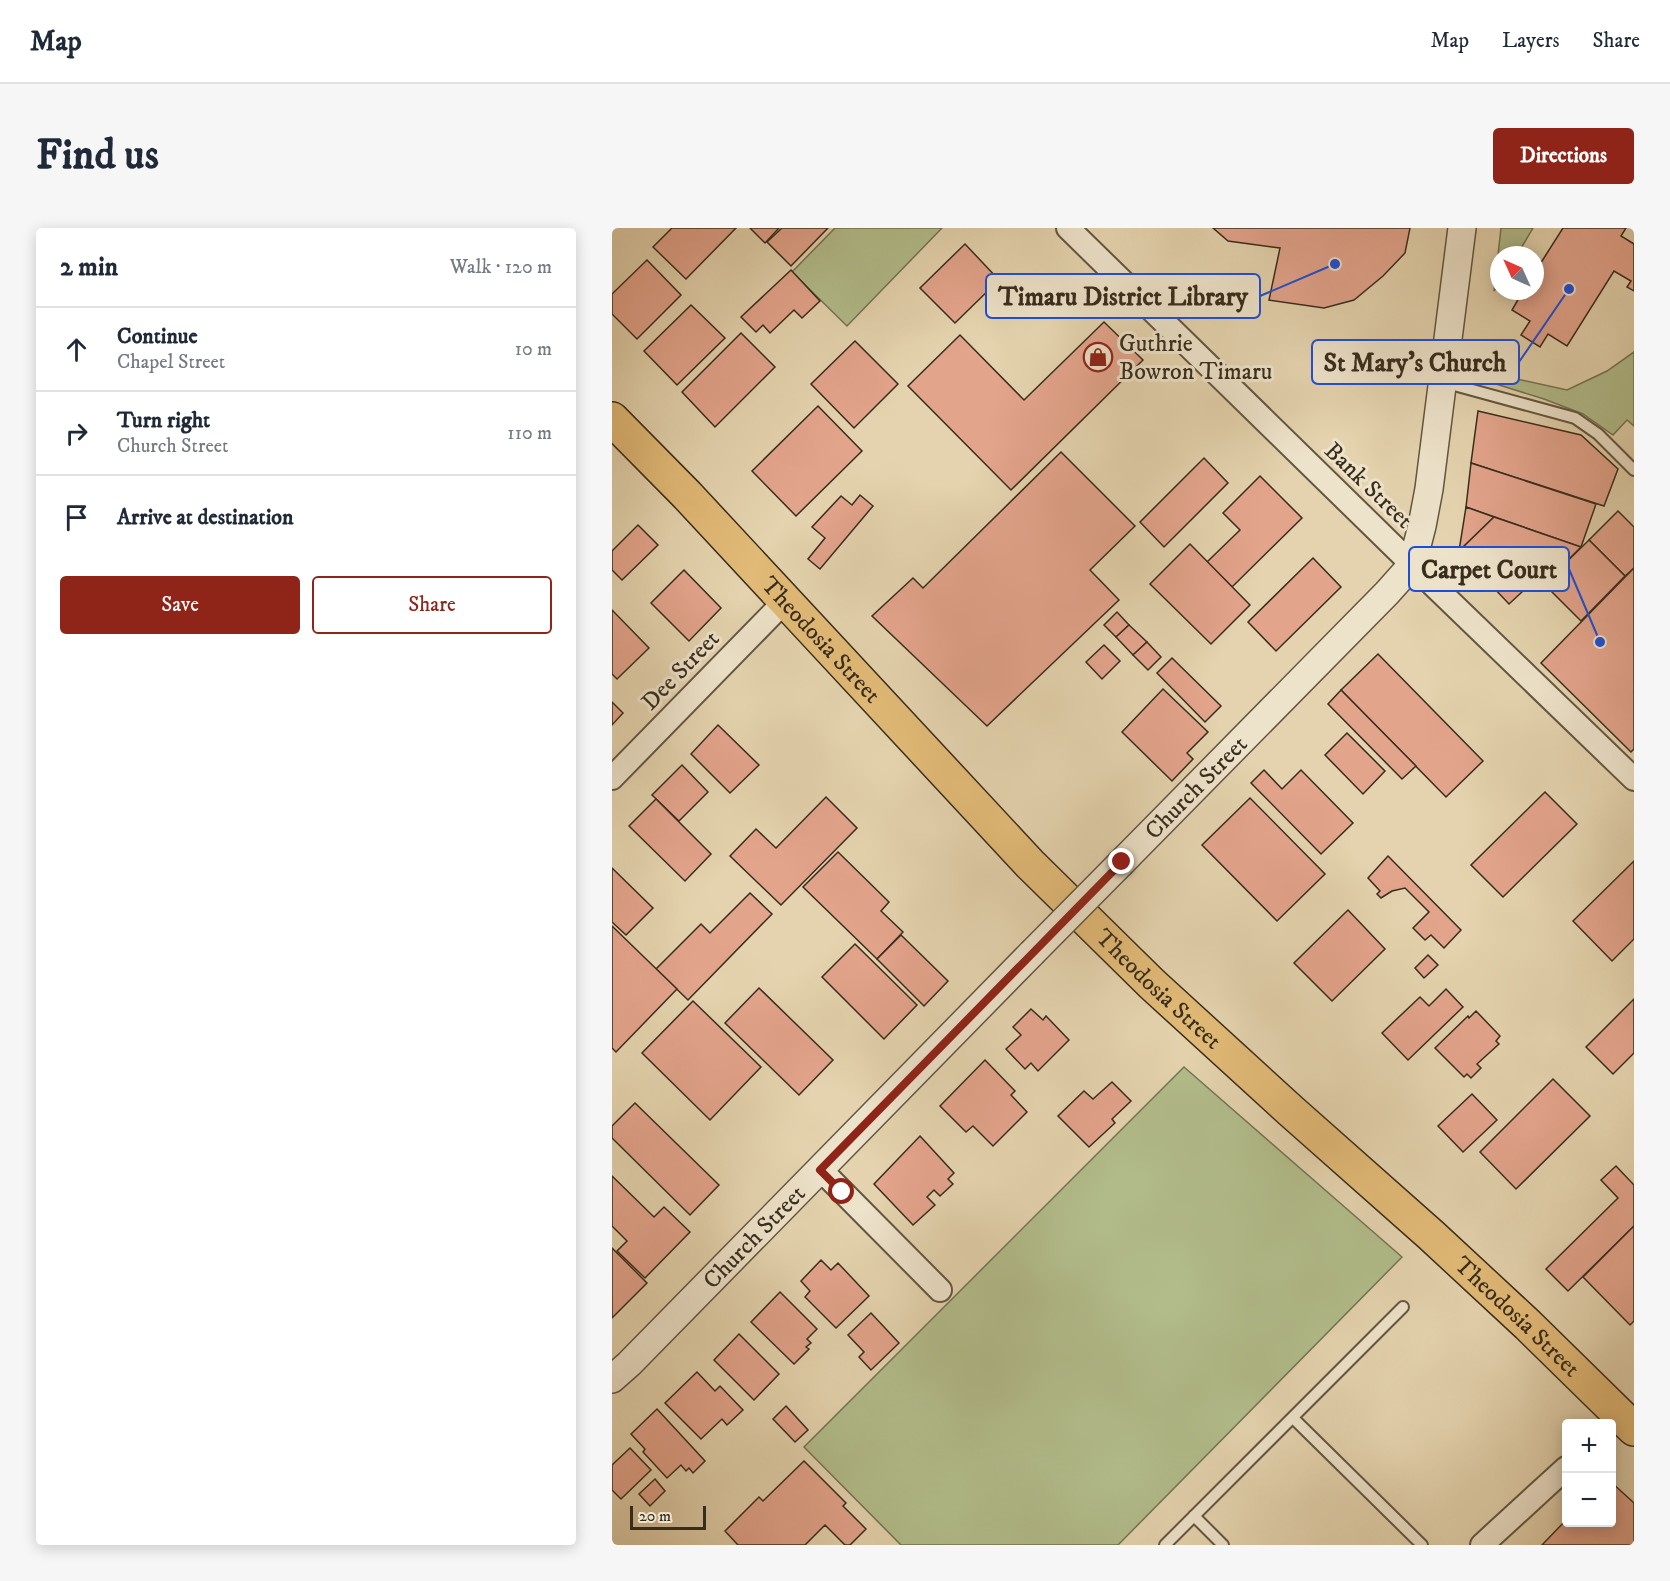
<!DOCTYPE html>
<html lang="en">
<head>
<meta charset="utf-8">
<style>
	:root { --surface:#fff; --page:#f6f6f7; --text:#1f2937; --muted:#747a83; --line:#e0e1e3; --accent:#8f2418 }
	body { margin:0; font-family:"IM FELL DW Pica",serif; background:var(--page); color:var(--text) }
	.controls { position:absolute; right:18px; bottom:18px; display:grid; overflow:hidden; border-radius:6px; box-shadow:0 3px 15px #0003 }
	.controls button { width:54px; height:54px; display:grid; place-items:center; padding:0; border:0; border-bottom:2px solid var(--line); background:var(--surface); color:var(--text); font:30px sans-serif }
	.compass { position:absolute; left:878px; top:18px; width:54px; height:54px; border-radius:50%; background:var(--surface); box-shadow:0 3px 15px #0003; rotate:315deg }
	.scale { position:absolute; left:18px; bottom:15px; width:76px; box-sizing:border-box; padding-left:6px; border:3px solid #382c1c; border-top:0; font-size:16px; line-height:21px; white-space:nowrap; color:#382c1c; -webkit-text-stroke:4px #ede2ca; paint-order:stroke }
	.stop { position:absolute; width:18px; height:18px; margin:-14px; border:4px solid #8f2418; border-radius:50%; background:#fff }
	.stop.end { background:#8f2418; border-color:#fff; box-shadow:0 2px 6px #0008 }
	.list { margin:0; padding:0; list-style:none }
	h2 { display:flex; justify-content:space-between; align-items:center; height:78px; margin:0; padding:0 24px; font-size:26px }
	h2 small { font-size:20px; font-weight:400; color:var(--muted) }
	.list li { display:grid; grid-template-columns:39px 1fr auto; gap:18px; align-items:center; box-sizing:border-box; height:84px; padding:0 24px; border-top:2px solid var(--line) }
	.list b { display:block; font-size:22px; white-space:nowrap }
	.list p { margin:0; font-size:20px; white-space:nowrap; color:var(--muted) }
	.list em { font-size:20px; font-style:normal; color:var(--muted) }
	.actions { display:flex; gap:12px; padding:18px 24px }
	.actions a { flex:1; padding:14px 0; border:2px solid var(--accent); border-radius:6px; text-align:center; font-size:21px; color:var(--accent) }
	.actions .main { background:var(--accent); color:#fff }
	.icon { flex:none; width:33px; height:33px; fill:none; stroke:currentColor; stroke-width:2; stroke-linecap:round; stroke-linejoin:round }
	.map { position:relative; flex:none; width:1022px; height:1317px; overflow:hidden; border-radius:6px }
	header { display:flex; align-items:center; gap:36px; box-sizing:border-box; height:84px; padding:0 30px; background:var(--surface); border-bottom:2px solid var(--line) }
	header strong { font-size:28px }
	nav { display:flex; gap:33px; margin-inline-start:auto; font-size:21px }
	.intro { display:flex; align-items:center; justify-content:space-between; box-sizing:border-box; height:144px; padding:0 36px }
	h1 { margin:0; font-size:42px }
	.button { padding:15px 27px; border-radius:6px; background:var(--accent); color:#fff; font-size:21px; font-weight:700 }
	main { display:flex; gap:36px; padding:0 36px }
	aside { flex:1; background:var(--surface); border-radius:6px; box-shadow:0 3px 15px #0003 }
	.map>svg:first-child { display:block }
</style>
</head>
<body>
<header>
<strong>Map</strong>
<nav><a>Map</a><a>Layers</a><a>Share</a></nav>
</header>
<div class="intro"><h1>Find us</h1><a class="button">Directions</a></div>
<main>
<aside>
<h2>2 min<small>Walk · 120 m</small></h2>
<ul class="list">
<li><svg class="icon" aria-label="ahead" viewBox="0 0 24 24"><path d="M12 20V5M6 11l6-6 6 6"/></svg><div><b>Continue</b><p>Chapel Street</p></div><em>10 m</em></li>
<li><svg class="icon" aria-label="right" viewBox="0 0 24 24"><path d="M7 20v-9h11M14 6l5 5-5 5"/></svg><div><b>Turn right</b><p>Church Street</p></div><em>110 m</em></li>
<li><svg class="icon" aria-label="arrive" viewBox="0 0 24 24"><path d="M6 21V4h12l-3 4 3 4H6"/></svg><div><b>Arrive at destination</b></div></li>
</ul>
<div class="actions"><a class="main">Save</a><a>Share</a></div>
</aside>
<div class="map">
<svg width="1022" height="1317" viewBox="0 0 1022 1317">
	<rect width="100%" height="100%" fill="#e4d3ae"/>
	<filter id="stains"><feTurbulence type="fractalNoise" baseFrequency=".00333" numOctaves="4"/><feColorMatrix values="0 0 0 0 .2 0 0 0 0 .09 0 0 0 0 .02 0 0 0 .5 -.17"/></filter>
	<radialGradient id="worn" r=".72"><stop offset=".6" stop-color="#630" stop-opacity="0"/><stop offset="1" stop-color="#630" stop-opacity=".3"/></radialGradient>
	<g fill="#b2bc8b" stroke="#757454" stroke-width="1.5">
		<polygon points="223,0 330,0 235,98 180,44"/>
		<polygon points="889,0 921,0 905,27 887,27 887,55 882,63"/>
		<polygon points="1022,124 1022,198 1015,192 1001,207 971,186 932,171 871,152 873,144 955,162 995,143"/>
		<polygon points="572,839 790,1029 506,1317 289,1317 192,1219"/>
	</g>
	<g fill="#e3a48c" stroke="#382c1c" stroke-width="1.5">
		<polygon points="60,0 124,0 74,51 41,19"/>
		<polygon points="138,0 167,0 153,15"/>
		<polygon points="170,0 216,0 179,38 155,14"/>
		<polygon points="601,0 798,0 793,25 771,48 742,72 712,80 657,72 668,20 616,13"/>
		<polygon points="951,0 1014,0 1009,8 1022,16 1022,63 1015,59 1019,53 1002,43 955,118 936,106 928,119 909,107 918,93 900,82 911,63 923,63 923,44"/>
		<polygon points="353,16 387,52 343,95 308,60"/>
		<polygon points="35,32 69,67 25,111 0,86 0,66"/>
		<polygon points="179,42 208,73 190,90 182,82 158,105 151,97 144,104 129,89"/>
		<polygon points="79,77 113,110 65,157 32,123"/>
		<polygon points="492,94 531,132 399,262 296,158 348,107 412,172"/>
		<polygon points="129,105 163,139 103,199 70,164"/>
		<polygon points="243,113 286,156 242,200 199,156"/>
		<polygon points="206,178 250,223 184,288 140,243"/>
		<polygon points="866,183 969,207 1006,241 992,278 859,235"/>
		<polygon points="449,224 523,298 478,342 507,372 375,498 260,388 301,350 311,360"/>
		<polygon points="592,230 616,255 552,319 528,294"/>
		<polygon points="859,235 984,276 969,319 854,279"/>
		<polygon points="648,248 690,290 620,359 595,334 628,302 611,285"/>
		<polygon points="248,267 261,278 208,341 196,331 213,310 200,299 229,268 240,277"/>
		<polygon points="854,279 882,289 847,323"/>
		<polygon points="1006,283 1022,299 1022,340 1013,348 977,312"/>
		<polygon points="882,289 969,319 953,335 939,320 917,341 925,350 897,376 847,323"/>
		<polygon points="26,297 46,317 10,352 0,342 0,323"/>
		<polygon points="977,312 1013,348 969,393 932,356"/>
		<polygon points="578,316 638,377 599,416 538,356"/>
		<polygon points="701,330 729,359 664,423 636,394"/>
		<polygon points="1022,340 1022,521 1019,524 929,435"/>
		<polygon points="72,342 109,380 77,413 39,375"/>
		<polygon points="0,382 37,420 5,451 0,446"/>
		<polygon points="505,384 517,397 504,409 492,397"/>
		<polygon points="517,397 535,414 521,427 504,409"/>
		<polygon points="535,414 549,429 536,442 521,427"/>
		<polygon points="492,417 508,433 490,451 474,434"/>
		<polygon points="766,426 871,533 834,569 729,462"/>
		<polygon points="560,430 609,478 593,494 545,445"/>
		<polygon points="551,461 596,504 575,525 581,531 560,553 510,504"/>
		<polygon points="729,462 804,538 790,551 716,476"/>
		<polygon points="0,474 11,485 0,497"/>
		<polygon points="106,497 147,537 118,565 79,526"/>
		<polygon points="735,505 773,543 751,566 713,527"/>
		<polygon points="70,537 96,564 67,593 40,567"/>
		<polygon points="652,542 670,561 689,542 741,595 709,626 639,555"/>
		<polygon points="933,564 965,596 891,669 859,637"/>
		<polygon points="214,569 245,600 169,677 118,628 144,601 164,620"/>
		<polygon points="638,570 713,646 665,693 590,617"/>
		<polygon points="44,571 99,626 73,653 17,598"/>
		<polygon points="226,624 277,674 269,683 291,704 265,731 191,659"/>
		<polygon points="776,628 849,702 832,720 819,707 813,712 801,700 817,684 793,660 780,663 769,670 765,666 768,663 756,650"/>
		<polygon points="1022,633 1022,711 1000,733 961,693"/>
		<polygon points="0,640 41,680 14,707 0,694"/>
		<polygon points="138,665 160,686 76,772 44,741 89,696 98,705"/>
		<polygon points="736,682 773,721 720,773 682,735"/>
		<polygon points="0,698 65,761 4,824 0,820"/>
		<polygon points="289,707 336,753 312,778 265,731"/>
		<polygon points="243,716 305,777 272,811 210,749"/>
		<polygon points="816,727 826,737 812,750 803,740"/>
		<polygon points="147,760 221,832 187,867 113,795"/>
		<polygon points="834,761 851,779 796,832 770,805 808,769 817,778"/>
		<polygon points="1022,771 1022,825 1001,846 974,819"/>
		<polygon points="81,773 149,839 98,892 30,825"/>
		<polygon points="419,781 431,792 434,788 457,812 426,843 419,835 413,841 394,821 409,807 401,799"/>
		<polygon points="864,783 888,808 884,813 887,816 865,836 869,840 859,850 855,846 852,849 823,820 856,788 857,790"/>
		<polygon points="373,832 403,863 399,867 415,884 381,918 361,898 354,904 328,878"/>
		<polygon points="941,851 978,888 904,961 868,924"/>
		<polygon points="500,854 519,873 500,891 503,895 477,919 446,888 472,863 481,871"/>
		<polygon points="860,866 885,892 851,924 826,898"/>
		<polygon points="23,875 107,957 78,987 0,910 0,898"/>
		<polygon points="308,908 342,945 336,951 341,956 328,968 322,962 315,969 323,977 301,997 262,956"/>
		<polygon points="1004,938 1022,957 1022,998 956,1063 934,1041 1006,970 989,952"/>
		<polygon points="0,948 42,989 52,979 78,1004 33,1050 5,1023 15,1013 0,998"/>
		<polygon points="1022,998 1022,1093 1018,1097 971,1049"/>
		<polygon points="0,1020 35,1055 0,1090"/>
		<polygon points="209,1032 219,1042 226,1035 257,1068 224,1100 193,1069 198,1063 189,1053"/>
		<polygon points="168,1064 205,1101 195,1111 199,1115 194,1119 197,1121 182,1136 139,1094"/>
		<polygon points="259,1085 287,1115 259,1142 247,1129 252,1124 236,1107"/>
		<polygon points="127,1106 167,1146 142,1172 102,1132"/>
		<polygon points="85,1144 103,1163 108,1158 131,1182 115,1197 110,1191 89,1211 53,1175"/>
		<polygon points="174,1178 196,1202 183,1214 161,1191"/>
		<polygon points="45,1181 93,1233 81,1245 77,1240 74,1243 69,1237 55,1250 31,1224 33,1221 19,1206"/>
		<polygon points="18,1220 39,1242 9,1271 0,1262 0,1237"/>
		<polygon points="192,1233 234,1275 231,1278 254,1301 238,1317 233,1317 213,1297 193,1317 126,1317 113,1303 147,1269 151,1273"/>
		<polygon points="43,1251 53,1263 38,1278 27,1266"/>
		<polygon points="999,1254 1022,1275 1022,1317 930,1317 954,1292 954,1294 999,1294"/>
	</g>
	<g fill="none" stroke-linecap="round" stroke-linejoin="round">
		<g stroke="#635640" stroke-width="14">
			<g id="service">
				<polyline points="831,154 963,190 986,206 1022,242"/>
				<polyline points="681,1190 810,1317"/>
				<polyline points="582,1288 611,1317"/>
				<polyline points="553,1317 791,1079"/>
			</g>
		</g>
		<g stroke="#635640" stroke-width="26">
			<g id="minor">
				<polyline points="456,0 820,356 1022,551"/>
				<polyline points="0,550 174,372"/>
				<polyline points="209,942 328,1062"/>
				<polyline points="870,1317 954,1240"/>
			</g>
		</g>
		<g stroke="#635640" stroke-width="30">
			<g id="tertiary">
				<path id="s1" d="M 510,634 L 775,365 L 800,337 L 810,298 L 817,261 L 850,0"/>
				<path id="s2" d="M 0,1151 L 17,1136 L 420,725"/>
			</g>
		</g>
		<g stroke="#382c1c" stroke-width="36">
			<g id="trunk">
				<path id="s3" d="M 0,191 L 75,267 L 418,636 L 540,756 L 679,883 L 819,1007 L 916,1097 L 1022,1201"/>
			</g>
		</g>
		<use href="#service" stroke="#ede2ca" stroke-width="10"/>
		<use href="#minor" stroke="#ede2ca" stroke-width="22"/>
		<use href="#tertiary" stroke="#ede2ca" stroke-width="27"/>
		<use href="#trunk" stroke="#e2ba77" stroke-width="33"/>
		<g stroke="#635640" stroke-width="30" stroke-linecap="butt">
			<polyline id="tertiary-bridge" points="420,725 510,634"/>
		</g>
		<use href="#tertiary-bridge" stroke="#ede2ca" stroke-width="27"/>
	</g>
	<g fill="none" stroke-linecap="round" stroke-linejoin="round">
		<polyline stroke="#8f2418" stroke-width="8" points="230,964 208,942 510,634"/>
	</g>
	<defs>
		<g id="shop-ring" transform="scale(1.5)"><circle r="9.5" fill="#ede2ca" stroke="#8f2418" stroke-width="1.5"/><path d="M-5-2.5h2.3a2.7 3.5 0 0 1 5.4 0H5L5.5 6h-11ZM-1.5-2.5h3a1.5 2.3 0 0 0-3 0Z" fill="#8f2418"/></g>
	</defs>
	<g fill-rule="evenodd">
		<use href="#shop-ring" x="486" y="129"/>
	</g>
	<g text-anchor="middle" stroke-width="6" stroke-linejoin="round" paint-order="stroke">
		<g font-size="24" fill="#382c1c" stroke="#ede2ca" text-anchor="start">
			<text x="507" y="123">Guthrie<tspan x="507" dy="28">Bowron Timaru</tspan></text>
		</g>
		<g font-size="24" fill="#382c1c" stroke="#ede2ca">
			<text transform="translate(757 257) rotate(44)" y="8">Bank Street</text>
			<text dy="8" stroke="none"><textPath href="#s3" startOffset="304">Theodosia Street</textPath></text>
			<text transform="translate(68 442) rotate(-46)" y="8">Dee Street</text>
			<text dy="8" stroke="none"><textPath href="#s1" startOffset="105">Church Street</textPath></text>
			<text dy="8" stroke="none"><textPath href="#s3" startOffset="790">Theodosia Street</textPath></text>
			<text dy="8" stroke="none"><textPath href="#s2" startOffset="201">Church Street</textPath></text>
			<text dy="8" stroke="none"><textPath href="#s3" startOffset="1276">Theodosia Street</textPath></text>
		</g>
	</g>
	<path fill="none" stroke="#1d4ed8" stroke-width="2" d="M723 36L648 68M957 61L907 134M988 414L957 341"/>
	<g fill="#1d4ed8" stroke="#ede2ca" stroke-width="2">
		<circle cx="723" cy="36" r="6"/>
		<circle cx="957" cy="61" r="6"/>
		<circle cx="988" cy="414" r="6"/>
	</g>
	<g fill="#ede2ca" stroke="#1d4ed8" stroke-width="2">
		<rect x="374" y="46" width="274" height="44" rx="6"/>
		<rect x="700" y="112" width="207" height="44" rx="6"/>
		<rect x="797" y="319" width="160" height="44" rx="6"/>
	</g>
	<g font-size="26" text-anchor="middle" font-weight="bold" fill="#382c1c">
		<text x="511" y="77">Timaru District Library</text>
		<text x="803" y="143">St Mary's Church</text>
		<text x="877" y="350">Carpet Court</text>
	</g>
	<rect width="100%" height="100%" filter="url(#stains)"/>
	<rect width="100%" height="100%" fill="url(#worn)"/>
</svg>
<div class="controls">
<button>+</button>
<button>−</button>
</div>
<svg class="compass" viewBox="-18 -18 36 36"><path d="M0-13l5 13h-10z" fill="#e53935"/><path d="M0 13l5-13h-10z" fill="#747a83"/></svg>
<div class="scale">20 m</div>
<div class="stop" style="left:230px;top:964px"></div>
<div class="stop end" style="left:510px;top:634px"></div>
</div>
</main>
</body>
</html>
